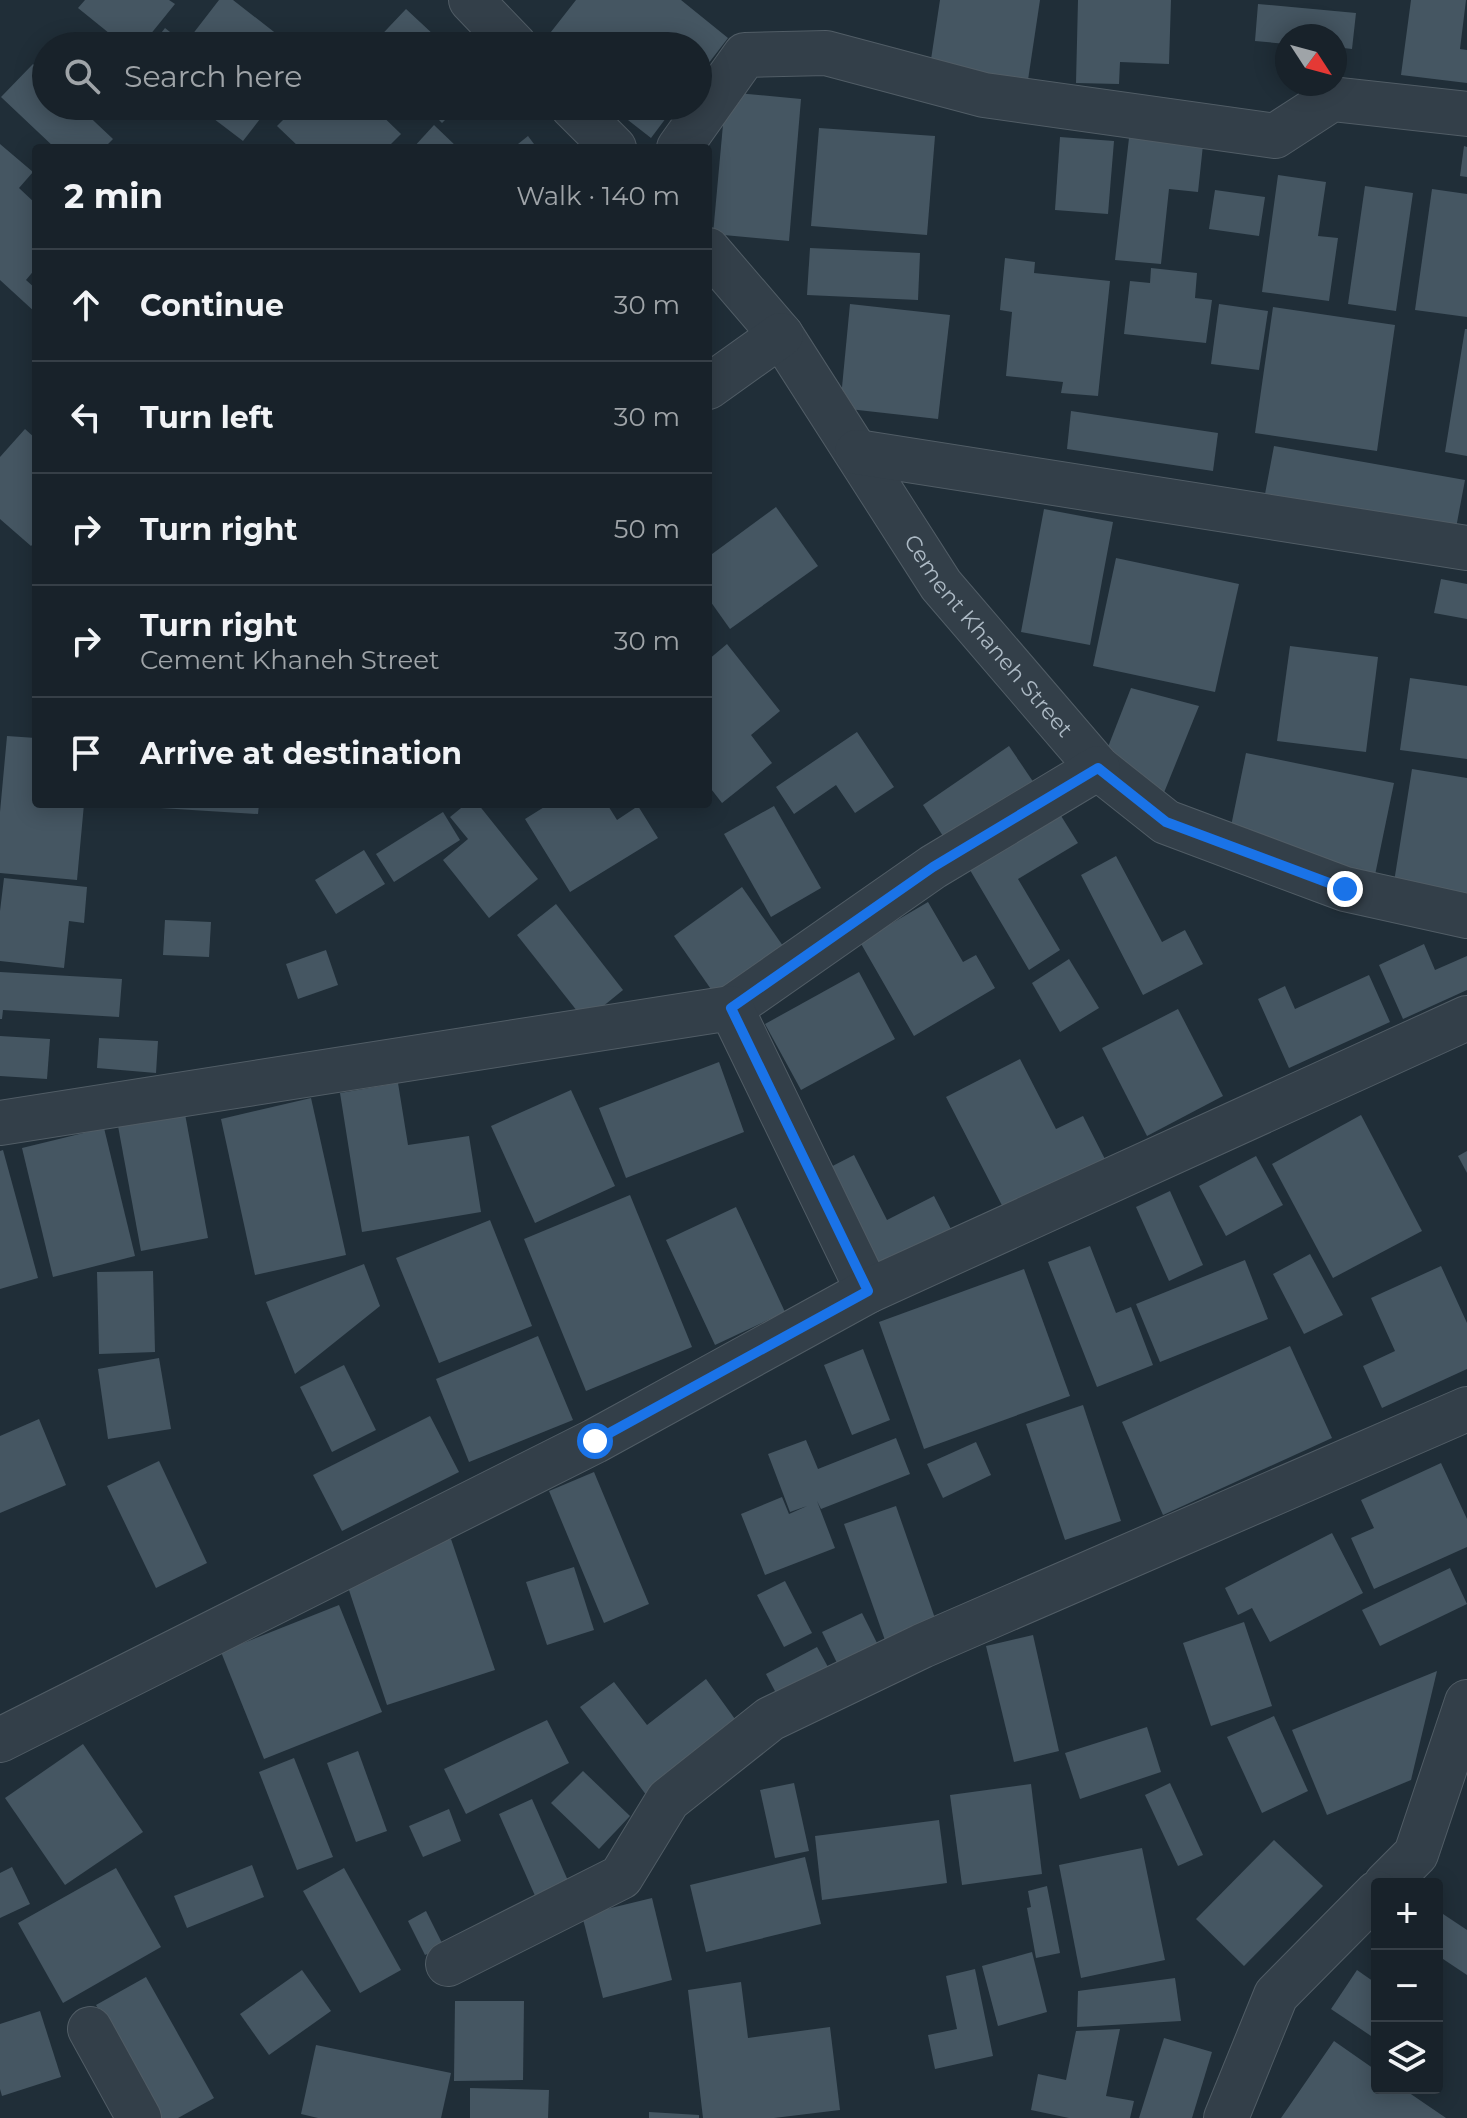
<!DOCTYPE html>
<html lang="en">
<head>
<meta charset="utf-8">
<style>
	:root { --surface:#18222a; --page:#212a32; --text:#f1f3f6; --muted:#9fa4a8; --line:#363f47 }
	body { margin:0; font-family:Montserrat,sans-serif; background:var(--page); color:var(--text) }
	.controls { position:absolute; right:24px; bottom:24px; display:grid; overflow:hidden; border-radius:8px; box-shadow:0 4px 20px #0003 }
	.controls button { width:72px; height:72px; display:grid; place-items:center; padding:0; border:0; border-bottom:2px solid var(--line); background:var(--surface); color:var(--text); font:40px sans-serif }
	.compass { position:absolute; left:1275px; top:24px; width:72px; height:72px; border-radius:50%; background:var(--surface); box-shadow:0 4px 20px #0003; rotate:126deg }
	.stop { position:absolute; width:24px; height:24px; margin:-18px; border:6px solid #1a73e8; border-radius:50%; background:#fff }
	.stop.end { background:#1a73e8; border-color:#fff; box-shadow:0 2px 8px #0008 }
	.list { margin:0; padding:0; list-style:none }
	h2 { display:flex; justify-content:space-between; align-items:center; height:104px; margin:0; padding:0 32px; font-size:34px }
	h2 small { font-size:26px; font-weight:400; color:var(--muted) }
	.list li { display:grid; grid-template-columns:52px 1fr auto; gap:24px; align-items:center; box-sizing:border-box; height:112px; padding:0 32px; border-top:2px solid var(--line) }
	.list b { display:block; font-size:30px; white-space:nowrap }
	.list p { margin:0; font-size:26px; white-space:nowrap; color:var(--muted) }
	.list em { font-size:26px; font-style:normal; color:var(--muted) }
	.icon { flex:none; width:44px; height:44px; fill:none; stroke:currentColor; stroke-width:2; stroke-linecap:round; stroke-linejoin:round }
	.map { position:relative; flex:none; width:1467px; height:2118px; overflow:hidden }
	.search { position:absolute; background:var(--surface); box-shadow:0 4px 20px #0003; left:32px; top:32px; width:680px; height:88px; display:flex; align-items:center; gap:20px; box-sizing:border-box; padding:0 28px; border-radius:44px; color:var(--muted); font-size:30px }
	.panel { position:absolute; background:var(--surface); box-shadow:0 4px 20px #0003; left:32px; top:144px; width:680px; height:664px; border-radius:8px }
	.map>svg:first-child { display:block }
</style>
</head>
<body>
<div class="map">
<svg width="1467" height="2118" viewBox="0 0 1467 2118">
	<rect width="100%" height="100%" fill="#202e38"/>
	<g fill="#455662">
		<polygon points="85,0 169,0 175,4 141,46 125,46 78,8"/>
		<polygon points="219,0 233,0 292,46 151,46 165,28 185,44"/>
		<polygon points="576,0 681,0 728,38 698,77 698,46 540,46"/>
		<polygon points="940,0 1040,0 1028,80 930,66"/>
		<polygon points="1078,0 1171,0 1169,64 1120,62 1119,84 1076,83"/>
		<polygon points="1411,0 1466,0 1460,49 1467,50 1467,83 1401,75"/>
		<polygon points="1258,4 1356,13 1352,49 1335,47 1335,36 1287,36 1287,44 1255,41"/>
		<polygon points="406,9 435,36 430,42 434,46 371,46"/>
		<polygon points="33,64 46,76 46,106 78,106 113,139 104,148 55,148 1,97"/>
		<polygon points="726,92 801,99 789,241 713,234"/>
		<polygon points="197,106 270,106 243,141"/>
		<polygon points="297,106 372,106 401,134 387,148 300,148 277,126"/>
		<polygon points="425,106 459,106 442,123"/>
		<polygon points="610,106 675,106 651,138"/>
		<polygon points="434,125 458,148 413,148"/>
		<polygon points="819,128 935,136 927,235 811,226"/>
		<polygon points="528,136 537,148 513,148"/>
		<polygon points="1060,137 1114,141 1108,214 1055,210"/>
		<polygon points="1129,138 1203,145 1198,192 1169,189 1161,264 1115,260"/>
		<polygon points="0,144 33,172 19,188 36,204 36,268 26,280 36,289 36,313 0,280"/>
		<polygon points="1464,146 1467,147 1467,177 1460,176"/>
		<polygon points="1278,175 1326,182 1318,236 1338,238 1329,301 1262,292"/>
		<polygon points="1365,186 1413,193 1396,311 1348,304"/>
		<polygon points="1432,189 1467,194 1467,317 1415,310"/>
		<polygon points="1215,190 1265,197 1259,236 1209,229"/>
		<polygon points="810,248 920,253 918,300 807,295"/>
		<polygon points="1005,258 1035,262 1034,273 1110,281 1098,396 1061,393 1063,382 1006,376 1012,312 1000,310"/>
		<polygon points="1151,268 1197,273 1195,298 1212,300 1206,343 1124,334 1130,281 1150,283"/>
		<polygon points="850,304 950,315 938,419 840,408"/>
		<polygon points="1219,304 1268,311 1259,370 1211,364"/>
		<polygon points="1273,307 1395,325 1377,451 1255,433"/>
		<polygon points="1465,329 1467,329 1467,456 1445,452"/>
		<polygon points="1071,411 1218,433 1213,471 1067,449"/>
		<polygon points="25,429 36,439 36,541 31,546 0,519 0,457"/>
		<polygon points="1274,446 1465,480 1456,528 1265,494"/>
		<polygon points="776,507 818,566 730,629 708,598 708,557"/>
		<polygon points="1044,509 1113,522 1090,645 1021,632"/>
		<polygon points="1116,558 1239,584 1215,692 1093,666"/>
		<polygon points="1441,579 1467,584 1467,619 1434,613"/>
		<polygon points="727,644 780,711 751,735 772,763 722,803 708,785 708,660"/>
		<polygon points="1290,646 1378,657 1366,752 1277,741"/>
		<polygon points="1410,678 1467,686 1467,759 1400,750"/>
		<polygon points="1131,688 1199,706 1159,805 1108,747"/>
		<polygon points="857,732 894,787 855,813 836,785 794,814 776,787"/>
		<polygon points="7,736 36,738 36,804 84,804 77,880 0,873 0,812"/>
		<polygon points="1009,746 1038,789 950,847 923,805"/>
		<polygon points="1246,753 1394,783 1375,875 1230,831"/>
		<polygon points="1412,769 1467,778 1467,893 1394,882"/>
		<polygon points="161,804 259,804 258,814 160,808"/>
		<polygon points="466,804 478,804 538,879 489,918 443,860 468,839 450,817"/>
		<polygon points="549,804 607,804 617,820 638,806 658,838 570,892 525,819"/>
		<polygon points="774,806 821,888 771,917 724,834"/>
		<polygon points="1058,811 1078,843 1018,879 1060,950 1029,970 967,865"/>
		<polygon points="443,812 460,840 394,882 376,854"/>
		<polygon points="364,850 385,884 336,914 315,880"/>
		<polygon points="1116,856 1162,942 1185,930 1203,964 1143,995 1081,875"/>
		<polygon points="4,878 87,887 84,923 69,921 64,968 0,961 0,911"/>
		<polygon points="742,887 783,946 715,995 674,936"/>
		<polygon points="928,902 963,962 976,955 995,988 914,1036 860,942"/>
		<polygon points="556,904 623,990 585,1021 517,935"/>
		<polygon points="165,920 211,922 209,957 163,955"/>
		<polygon points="1424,944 1435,970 1467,956 1467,990 1403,1019 1379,965"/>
		<polygon points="326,950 338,985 298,999 286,964"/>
		<polygon points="1069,959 1099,1008 1060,1032 1032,983"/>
		<polygon points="0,972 122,979 119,1017 3,1010 2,1019 0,1019"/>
		<polygon points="859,972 895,1039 801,1090 765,1024"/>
		<polygon points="1369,975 1390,1022 1289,1068 1258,999 1285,986 1295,1009"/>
		<polygon points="1178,1009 1223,1096 1147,1136 1102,1048"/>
		<polygon points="0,1036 50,1039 47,1079 0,1076"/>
		<polygon points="99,1038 158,1041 156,1073 97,1068"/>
		<polygon points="1020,1059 1056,1129 1083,1116 1108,1165 1008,1217 946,1097"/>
		<polygon points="719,1062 744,1132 626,1178 599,1108"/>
		<polygon points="398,1083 408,1145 469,1136 481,1212 362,1232 340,1093"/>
		<polygon points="571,1090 615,1186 535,1223 491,1126"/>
		<polygon points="311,1098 346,1255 255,1275 221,1119"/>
		<polygon points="185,1114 208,1238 141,1251 118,1126"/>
		<polygon points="1361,1115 1422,1231 1333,1278 1272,1164"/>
		<polygon points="104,1128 135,1256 53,1277 22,1148"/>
		<polygon points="3,1150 38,1278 0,1289 0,1151"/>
		<polygon points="1467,1151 1467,1173 1458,1156"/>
		<polygon points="854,1155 887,1220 934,1196 952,1231 868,1274 817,1174"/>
		<polygon points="1256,1156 1283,1205 1226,1236 1199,1186"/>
		<polygon points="1170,1191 1203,1265 1169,1281 1136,1207"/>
		<polygon points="630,1195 692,1347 586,1391 524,1239"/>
		<polygon points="736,1207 785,1312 715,1345 666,1240"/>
		<polygon points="490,1220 532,1326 439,1363 396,1258"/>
		<polygon points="1090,1246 1116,1313 1131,1307 1153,1365 1097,1387 1048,1262"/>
		<polygon points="1310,1254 1343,1315 1304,1334 1273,1274"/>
		<polygon points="1245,1260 1268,1319 1160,1362 1136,1304"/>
		<polygon points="364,1264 380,1306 295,1374 266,1302"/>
		<polygon points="1441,1266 1467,1323 1467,1369 1382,1408 1363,1366 1395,1351 1371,1298"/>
		<polygon points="1024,1269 1070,1396 924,1449 879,1322"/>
		<polygon points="153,1271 155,1352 99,1354 97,1272"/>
		<polygon points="538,1336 573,1420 469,1462 436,1379"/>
		<polygon points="1290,1346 1332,1438 1163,1515 1122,1422"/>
		<polygon points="863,1349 890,1420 852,1435 824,1365"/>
		<polygon points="159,1358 171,1429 108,1439 98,1369"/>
		<polygon points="344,1365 376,1430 332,1452 300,1387"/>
		<polygon points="1083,1405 1121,1521 1065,1540 1026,1424"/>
		<polygon points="430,1416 459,1472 342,1531 313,1475"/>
		<polygon points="39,1419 66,1485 0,1513 0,1436"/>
		<polygon points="896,1438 910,1474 821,1509 817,1501 835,1548 765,1575 741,1514 782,1497 789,1514 807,1506 790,1512 768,1454 806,1440 818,1469"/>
		<polygon points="976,1442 991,1475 943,1498 927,1464"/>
		<polygon points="159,1461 207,1563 156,1588 107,1486"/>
		<polygon points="1441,1463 1467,1519 1467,1547 1374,1589 1351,1538 1374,1528 1361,1500"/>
		<polygon points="594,1472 649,1604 604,1623 549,1491"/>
		<polygon points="896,1506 937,1624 886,1643 844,1524"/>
		<polygon points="1332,1533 1363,1593 1270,1642 1252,1608 1238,1615 1225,1588"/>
		<polygon points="451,1539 495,1670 387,1705 344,1575"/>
		<polygon points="574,1567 594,1630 547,1645 526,1582"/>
		<polygon points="1450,1568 1467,1604 1380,1646 1362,1610"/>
		<polygon points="785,1581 812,1633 784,1647 757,1595"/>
		<polygon points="339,1605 382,1712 264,1759 221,1652"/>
		<polygon points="862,1613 877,1643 837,1663 822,1632"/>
		<polygon points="1244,1622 1272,1706 1211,1726 1183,1643"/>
		<polygon points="1033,1635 1059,1751 1014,1762 986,1646"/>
		<polygon points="817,1647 828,1667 776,1693 766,1674"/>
		<polygon points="1437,1671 1411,1780 1327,1815 1292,1730"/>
		<polygon points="706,1679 740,1726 647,1796 580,1707 614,1682 647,1725"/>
		<polygon points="1274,1716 1308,1791 1262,1813 1227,1737"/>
		<polygon points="547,1720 569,1763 466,1814 444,1769"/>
		<polygon points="1147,1727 1161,1772 1080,1799 1065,1753"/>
		<polygon points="83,1744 143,1832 65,1885 5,1798"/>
		<polygon points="358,1751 387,1831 356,1842 327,1763"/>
		<polygon points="294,1758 333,1857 297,1870 259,1772"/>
		<polygon points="583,1771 630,1816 599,1849 551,1803"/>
		<polygon points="794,1783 809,1851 775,1858 760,1790"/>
		<polygon points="1170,1783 1203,1855 1178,1866 1145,1795"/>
		<polygon points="1031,1784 1042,1874 962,1885 950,1795"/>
		<polygon points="532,1799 569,1883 536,1898 499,1814"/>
		<polygon points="449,1809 461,1841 423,1857 409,1826"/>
		<polygon points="939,1820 947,1883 822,1900 815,1836"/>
		<polygon points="1274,1840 1323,1886 1244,1966 1196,1919"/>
		<polygon points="1142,1848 1165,1960 1081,1978 1059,1865"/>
		<polygon points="805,1857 821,1924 706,1952 690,1885"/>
		<polygon points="252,1865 264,1897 187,1928 174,1896"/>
		<polygon points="12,1867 30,1904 0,1918 0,1873"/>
		<polygon points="116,1868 161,1947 63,2003 18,1923"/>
		<polygon points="344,1868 401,1970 360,1993 303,1891"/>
		<polygon points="1047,1886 1060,1953 1036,1958 1027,1908 1031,1907 1028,1891"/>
		<polygon points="652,1898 672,1980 603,1998 582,1915"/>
		<polygon points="1437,1910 1467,1930 1467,1975 1437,1955"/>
		<polygon points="426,1911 444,1947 425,1955 408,1921"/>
		<polygon points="1032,1952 1047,2012 998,2026 982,1966"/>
		<polygon points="975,1969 993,2056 935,2069 928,2035 957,2029 946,1976"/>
		<polygon points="302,1970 331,2011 269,2055 240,2014"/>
		<polygon points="1357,1970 1377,1984 1377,2040 1331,2009"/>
		<polygon points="146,1977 214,2098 178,2118 161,2118 96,2005"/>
		<polygon points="1175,1978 1181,2021 1077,2027 1078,1991"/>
		<polygon points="741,1982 748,2038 830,2027 840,2110 774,2118 703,2118 688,1990"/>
		<polygon points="455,2001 524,2001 523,2080 454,2081"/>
		<polygon points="40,2011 61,2077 2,2096 0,2089 0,2024"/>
		<polygon points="1120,2029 1106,2096 1134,2101 1130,2118 1069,2118 1031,2110 1038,2074 1066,2080 1076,2031"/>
		<polygon points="1164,2038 1212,2052 1192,2118 1139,2118"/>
		<polygon points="1334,2041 1377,2071 1377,2088 1402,2088 1446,2118 1281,2118"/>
		<polygon points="316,2045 451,2073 441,2118 318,2118 301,2114"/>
		<polygon points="470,2088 549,2090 548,2118 470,2118"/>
		<polygon points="649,2112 699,2115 699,2118 649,2118"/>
	</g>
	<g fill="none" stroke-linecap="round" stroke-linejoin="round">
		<g stroke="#515d66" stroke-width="46">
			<g id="minor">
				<polyline points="471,0 515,46"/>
				<polyline points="572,106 614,148"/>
				<polyline points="679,148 745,55 826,53 984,95 1275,136 1332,99 1467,114"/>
				<path id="s1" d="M 708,250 L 781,335 L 941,585 L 1098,768 L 1166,822 L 1345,889 L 1467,916"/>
				<polyline points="708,387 781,335"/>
				<polyline points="857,452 1467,548"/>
				<polyline points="731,1008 933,867 1098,768"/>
				<polyline points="0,1123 731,1008 868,1291"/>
				<polyline points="0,1740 595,1441 868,1291 1467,1018"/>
				<polyline points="1386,1884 1416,1854 1467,1702"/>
				<polyline points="448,1964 621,1877 668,1800 770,1719 922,1646 1467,1409"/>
				<polyline points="90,2029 139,2118"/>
				<polyline points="1226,2118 1276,1995 1377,1893"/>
			</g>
		</g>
		<use href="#minor" stroke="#333f49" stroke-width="44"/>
	</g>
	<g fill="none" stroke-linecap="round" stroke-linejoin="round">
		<polyline stroke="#1a73e8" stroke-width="10" points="595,1441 868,1291 731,1008 933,867 1098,768 1166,822 1345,889"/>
	</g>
	<g text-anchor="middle" stroke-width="6" stroke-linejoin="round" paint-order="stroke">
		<g font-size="22" fill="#adbac5" stroke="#19242d">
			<text dy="8" stroke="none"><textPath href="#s1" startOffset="478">Cement Khaneh Street</textPath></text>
		</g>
	</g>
</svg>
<div class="controls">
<button>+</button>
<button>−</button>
<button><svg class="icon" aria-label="layers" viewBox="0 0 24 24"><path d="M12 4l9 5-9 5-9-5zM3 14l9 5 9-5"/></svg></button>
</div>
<svg class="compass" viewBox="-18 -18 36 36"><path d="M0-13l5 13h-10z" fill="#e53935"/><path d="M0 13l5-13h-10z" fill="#9fa4a8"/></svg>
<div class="stop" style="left:595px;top:1441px"></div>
<div class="stop end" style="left:1345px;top:889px"></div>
<div class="search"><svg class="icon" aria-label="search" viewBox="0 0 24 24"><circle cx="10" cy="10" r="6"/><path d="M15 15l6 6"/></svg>Search here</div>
<section class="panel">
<h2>2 min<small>Walk · 140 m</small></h2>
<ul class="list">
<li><svg class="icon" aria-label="ahead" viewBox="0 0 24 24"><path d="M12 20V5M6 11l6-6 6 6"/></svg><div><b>Continue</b></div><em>30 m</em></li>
<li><svg class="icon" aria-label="left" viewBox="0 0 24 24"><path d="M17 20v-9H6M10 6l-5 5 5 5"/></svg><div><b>Turn left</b></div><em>30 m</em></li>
<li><svg class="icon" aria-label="right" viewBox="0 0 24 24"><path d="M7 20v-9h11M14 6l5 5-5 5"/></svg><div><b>Turn right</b></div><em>50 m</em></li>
<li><svg class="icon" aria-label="right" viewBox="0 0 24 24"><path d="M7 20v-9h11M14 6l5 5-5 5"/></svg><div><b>Turn right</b><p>Cement Khaneh Street</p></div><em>30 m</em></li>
<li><svg class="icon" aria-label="arrive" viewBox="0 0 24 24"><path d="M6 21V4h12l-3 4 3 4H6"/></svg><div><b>Arrive at destination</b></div></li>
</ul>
</section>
</div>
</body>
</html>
